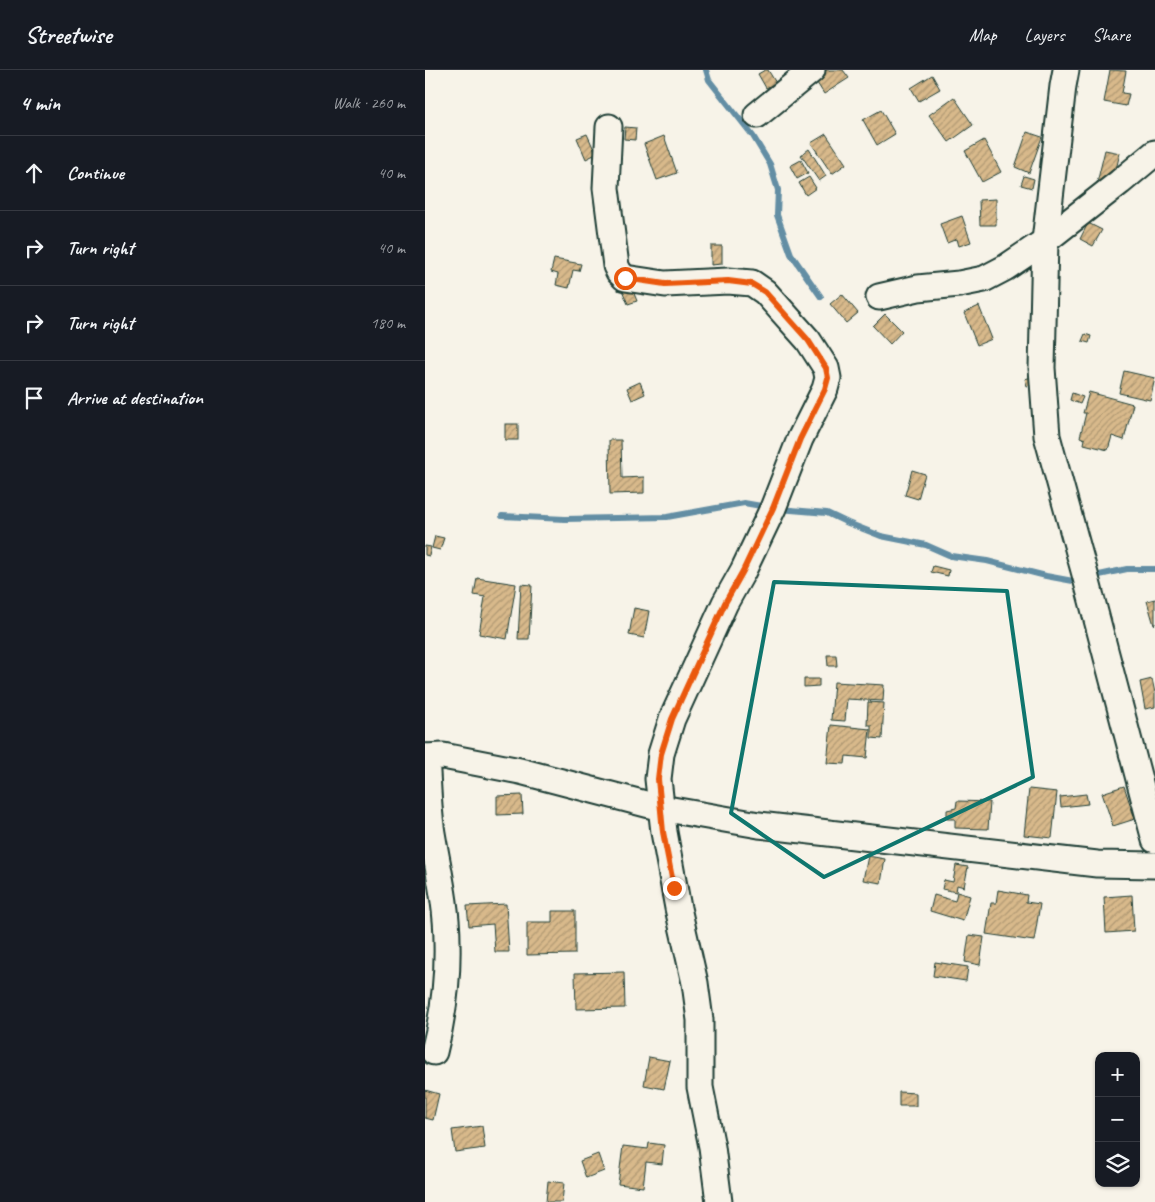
<!DOCTYPE html>
<html lang="en">
<head>
<meta charset="utf-8">
<style>
	:root { --surface:#171b24; --page:#242831; --text:#f1f3f6; --muted:#9ea1a6; --line:#363941 }
	body { margin:0; font-family:Caveat,sans-serif; background:var(--page); color:var(--text) }
	.controls { position:absolute; right:15px; bottom:15px; display:grid; overflow:hidden; border-radius:10px; box-shadow:0 1px 4px #0004 }
	.controls button { width:45px; height:45px; display:grid; place-items:center; padding:0; border:0; border-bottom:1px solid var(--line); background:var(--surface); color:var(--text); font:25px sans-serif }
	.stop { position:absolute; width:15px; height:15px; margin:-11px; border:4px solid #ea580c; border-radius:50%; background:#fff }
	.stop.end { background:#ea580c; border-color:#fff; box-shadow:0 1px 5px #0008 }
	.list { margin:0; padding:0; list-style:none }
	h2 { display:flex; justify-content:space-between; align-items:center; height:65px; margin:0; padding:0 20px; font-size:21px }
	h2 small { font-size:16px; font-weight:400; color:var(--muted) }
	.list li { display:grid; grid-template-columns:32px 1fr auto; gap:15px; align-items:center; box-sizing:border-box; height:75px; padding:0 20px; border-top:1px solid var(--line) }
	.list b { display:block; font-size:19px; white-space:nowrap }
	.list em { font-size:16px; font-style:normal; color:var(--muted) }
	.icon { flex:none; width:28px; height:28px; fill:none; stroke:currentColor; stroke-width:2; stroke-linecap:round; stroke-linejoin:round }
	.map { position:relative; flex:none; width:730px; height:1132px; overflow:hidden }
	header { display:flex; align-items:center; gap:30px; box-sizing:border-box; height:70px; padding:0 25px; background:var(--surface); border-bottom:1px solid var(--line) }
	header strong { font-size:24px }
	nav { display:flex; gap:28px; margin-inline-start:auto; font-size:18px }
	main { display:flex }
	aside { flex:1; background:var(--surface) }
	.map>svg:first-child { display:block }
</style>
</head>
<body>
<header>
<strong>Streetwise</strong>
<nav><a>Map</a><a>Layers</a><a>Share</a></nav>
</header>
<main>
<aside>
<h2>4 min<small>Walk · 260 m</small></h2>
<ul class="list">
<li><svg class="icon" aria-label="ahead" viewBox="0 0 24 24"><path d="M12 20V5M6 11l6-6 6 6"/></svg><div><b>Continue</b></div><em>40 m</em></li>
<li><svg class="icon" aria-label="right" viewBox="0 0 24 24"><path d="M7 20v-9h11M14 6l5 5-5 5"/></svg><div><b>Turn right</b></div><em>40 m</em></li>
<li><svg class="icon" aria-label="right" viewBox="0 0 24 24"><path d="M7 20v-9h11M14 6l5 5-5 5"/></svg><div><b>Turn right</b></div><em>180 m</em></li>
<li><svg class="icon" aria-label="arrive" viewBox="0 0 24 24"><path d="M6 21V4h12l-3 4 3 4H6"/></svg><div><b>Arrive at destination</b></div></li>
</ul>
</aside>
<div class="map">
<svg width="730" height="1132" viewBox="0 0 730 1132">
	<defs>
		<pattern id="building-hatch" width="6" height="6" patternUnits="userSpaceOnUse" patternTransform="scale(1.25)"><rect width="6" height="6" fill="#d8b98b"/><path d="M-1 1l2-2M0 6l6-6M5 7l2-2" fill="none" stroke="#af9872"/></pattern>
	</defs>
	<rect width="100%" height="100%" fill="#f7f3e8"/>
	<filter id="ink" filterUnits="userSpaceOnUse"><feTurbulence type="fractalNoise" baseFrequency=".02" numOctaves="2"/><feDisplacementMap in="SourceGraphic" scale="10" xChannelSelector="R" yChannelSelector="G"/><feConvolveMatrix kernelMatrix="1 2 1 2 8 2 1 2 1" color-interpolation-filters="sRGB"/></filter>
	<g filter="url(#ink)">
		<g fill="none" stroke-linecap="round" stroke-linejoin="round">
			<g stroke="#638ea4" stroke-width="6">
				<polyline points="281,0 284,10 328,66 345,94 353,120 352,145 366,184 396,227"/>
				<polyline points="354,439 402,443 423,453 456,466 501,475 526,486 562,491 621,506 648,511 655,508"/>
				<polyline points="77,446 140,449 242,447 319,433 342,437"/>
				<polyline points="665,507 702,499 730,499"/>
			</g>
		</g>
		<g fill="url(#building-hatch)" stroke="#1f3d34">
			<polygon points="340,0 343,0 351,13 341,18 333,4"/>
			<polygon points="395,0 418,0 424,8 399,24 387,5"/>
			<polygon points="685,0 701,1 697,23 704,24 701,36 679,32"/>
			<polygon points="507,5 515,19 494,31 486,18"/>
			<polygon points="529,27 548,55 524,72 504,45"/>
			<polygon points="456,40 470,64 452,75 438,50"/>
			<polygon points="200,57 211,58 210,70 199,69"/>
			<polygon points="602,62 617,67 604,103 590,97"/>
			<polygon points="162,64 171,84 161,89 152,68"/>
			<polygon points="401,64 421,94 407,104 386,73"/>
			<polygon points="239,66 252,103 232,110 219,74"/>
			<polygon points="559,70 576,102 557,112 540,81"/>
			<polygon points="384,79 401,106 394,111 376,85"/>
			<polygon points="680,80 695,83 687,116 672,113"/>
			<polygon points="376,90 383,103 372,109 365,96"/>
			<polygon points="599,106 609,109 607,118 596,115"/>
			<polygon points="384,107 391,118 381,125 374,113"/>
			<polygon points="571,129 571,155 555,155 554,130"/>
			<polygon points="537,146 546,172 534,176 532,169 522,173 515,154"/>
			<polygon points="663,153 677,160 668,176 655,169"/>
			<polygon points="286,176 297,176 297,194 286,195"/>
			<polygon points="129,189 156,194 154,201 148,200 144,218 131,215 133,204 126,202"/>
			<polygon points="206,216 212,231 203,234 197,220"/>
			<polygon points="417,224 433,243 421,253 405,234"/>
			<polygon points="554,236 567,269 552,275 539,243"/>
			<polygon points="460,244 477,261 465,274 448,256"/>
			<polygon points="660,264 666,266 664,273 657,271"/>
			<polygon points="699,301 730,308 725,330 694,323"/>
			<polygon points="609,306 612,313 602,316 600,309"/>
			<polygon points="215,312 220,324 207,330 202,318"/>
			<polygon points="664,322 708,334 699,370 687,366 683,380 659,374 660,369 655,367 661,343 658,343"/>
			<polygon points="647,323 658,327 655,334 645,330"/>
			<rect x="80" y="354" width="13" height="16"/>
			<polygon points="184,370 196,370 197,408 219,407 219,423 185,424"/>
			<polygon points="487,400 500,404 493,429 480,425"/>
			<polygon points="10,466 19,468 15,480 7,478"/>
			<polygon points="0,476 6,477 4,486 0,485"/>
			<polygon points="508,496 524,500 523,506 506,502"/>
			<polygon points="52,508 91,514 82,569 54,564 60,527 49,525"/>
			<polygon points="96,514 107,515 104,569 93,569"/>
			<polygon points="730,529 730,554 729,555 722,531"/>
			<polygon points="209,538 224,541 219,568 204,565"/>
			<polygon points="402,585 411,585 412,596 403,596"/>
			<polygon points="379,609 394,609 394,616 379,617"/>
			<polygon points="727,609 730,623 730,637 720,639 715,612"/>
			<polygon points="409,612 459,615 458,631 422,629 420,651 406,650"/>
			<polygon points="443,632 459,633 457,669 446,668 446,655 442,655"/>
			<polygon points="406,655 445,659 442,688 421,686 420,694 402,693"/>
			<polygon points="699,716 710,749 688,756 677,723"/>
			<polygon points="604,719 632,722 627,768 599,765"/>
			<polygon points="661,724 663,734 636,737 635,727"/>
			<polygon points="97,725 98,744 72,745 72,726"/>
			<polygon points="532,731 565,732 563,759 530,758 530,749 522,749 522,740 531,738"/>
			<polygon points="443,786 460,789 456,813 438,810"/>
			<polygon points="531,795 543,797 539,817 532,815 531,822 517,819 519,810 528,812"/>
			<polygon points="573,820 602,825 601,832 615,834 609,871 561,864 566,833 571,833"/>
			<polygon points="532,822 545,826 538,851 505,841 509,825 530,831"/>
			<polygon points="707,825 709,861 681,863 679,827"/>
			<polygon points="81,834 84,882 70,882 68,854 44,856 42,836"/>
			<polygon points="127,841 150,841 150,884 102,885 102,852 127,852"/>
			<polygon points="544,865 559,867 555,895 540,892"/>
			<polygon points="510,892 543,897 541,911 508,906"/>
			<polygon points="199,902 200,938 151,939 150,903"/>
			<polygon points="224,987 245,991 239,1019 219,1015"/>
			<polygon points="0,1020 14,1024 8,1050 0,1048"/>
			<polygon points="474,1022 491,1023 491,1036 474,1036"/>
			<polygon points="57,1056 60,1078 30,1082 27,1060"/>
			<polygon points="224,1073 239,1075 237,1094 221,1092 218,1117 193,1114 198,1076 223,1079"/>
			<polygon points="173,1084 179,1101 161,1108 155,1091"/>
			<polygon points="123,1111 139,1113 137,1132 121,1132"/>
		</g>
		<g fill="none" stroke-linecap="round" stroke-linejoin="round">
			<g stroke="#1f3d34" stroke-width="29">
				<g id="minor">
					<polyline points="641,0 638,16 620,171 617,298 622,366 661,508 730,770"/>
					<polyline points="332,45 387,0"/>
					<polyline points="184,57 181,118 191,196 194,202 200,208 240,214 303,211 327,213 340,222 383,270 401,298 403,308 400,319 375,369 348,438 318,501 300,533 247,649 236,684 233,709 239,762 253,838 270,913 275,950 275,1017 287,1077 294,1132"/>
					<polyline points="454,227 493,218 534,214 559,209 580,198 620,171 695,112 730,83"/>
					<polyline points="0,687 18,686 95,701 236,738 334,755 672,794 730,795"/>
					<path d="M 1,687 C 3,712 3,738 7,763 C 13,799 22,835 22,872 C 23,909 18,947 9,982"/>
				</g>
			</g>
			<use href="#minor" stroke="#f7f3e8" stroke-width="25"/>
		</g>
	</g>
	<g fill="none" stroke-linecap="round" stroke-linejoin="round" filter="url(#ink)">
		<polyline stroke="#ea580c" stroke-width="6" points="200,208 240,214 303,211 327,214 340,222 383,270 401,298 403,308 400,319 375,369 348,438 318,501 300,533 247,649 236,684 233,709 238,762 249,818"/>
	</g>
	<path fill="none" stroke="#0f766e" stroke-width="4" stroke-linejoin="round" d="M 349,512 L 582,521 L 608,707 L 399,807 L 306,743 Z"/>
</svg>
<div class="controls">
<button>+</button>
<button>−</button>
<button><svg class="icon" aria-label="layers" viewBox="0 0 24 24"><path d="M12 4l9 5-9 5-9-5zM3 14l9 5 9-5"/></svg></button>
</div>
<div class="stop" style="left:200px;top:208px"></div>
<div class="stop end" style="left:249px;top:818px"></div>
</div>
</main>
</body>
</html>
